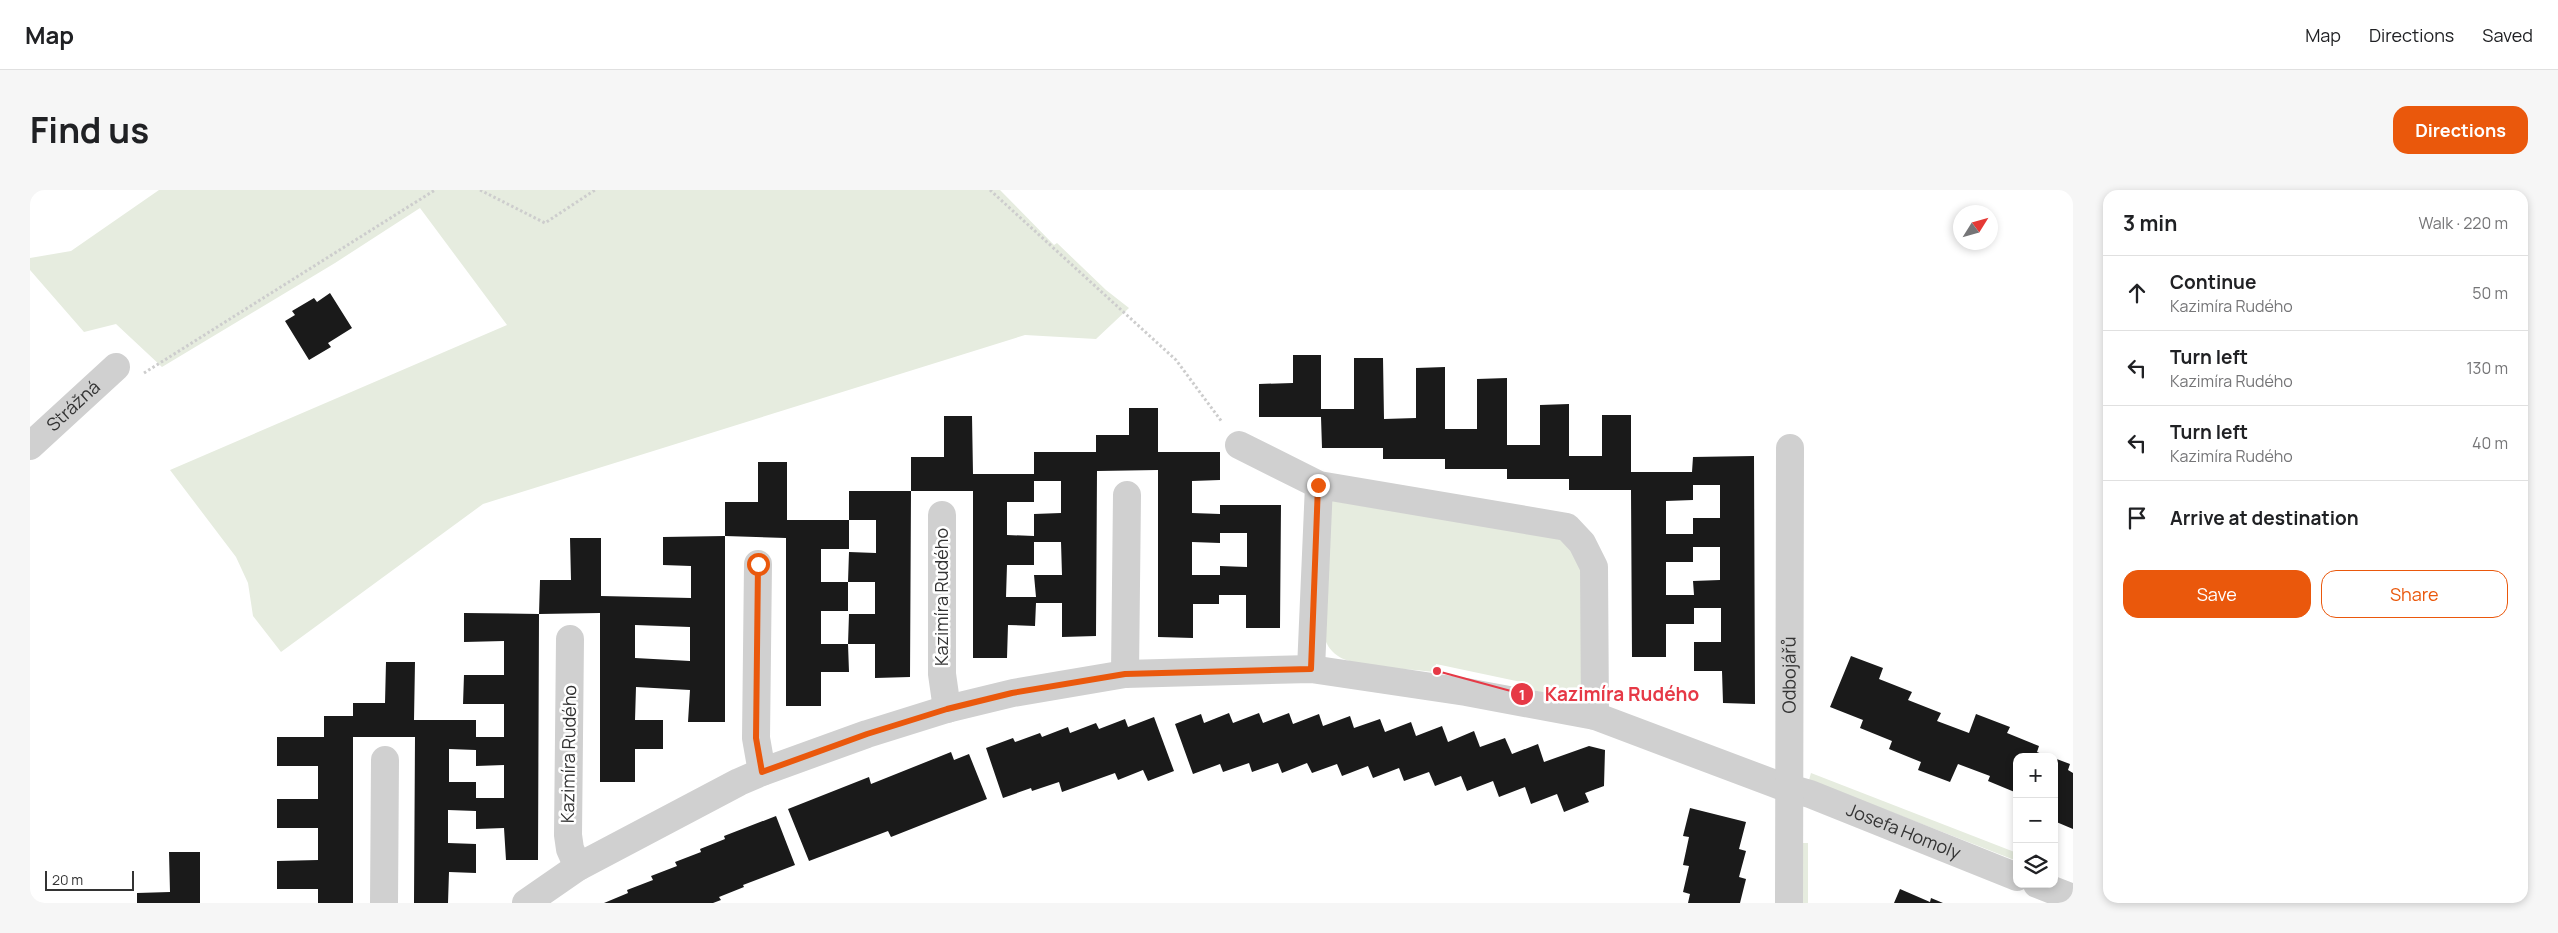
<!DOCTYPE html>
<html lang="en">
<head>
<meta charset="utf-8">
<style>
	:root { --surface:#fff; --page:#f6f6f6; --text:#202124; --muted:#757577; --line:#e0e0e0; --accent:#ea580c }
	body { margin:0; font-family:Manrope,sans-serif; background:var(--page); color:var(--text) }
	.controls { position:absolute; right:15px; bottom:15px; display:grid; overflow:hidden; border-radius:10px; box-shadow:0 2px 8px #0003 }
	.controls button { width:45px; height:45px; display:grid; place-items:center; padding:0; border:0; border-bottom:1px solid var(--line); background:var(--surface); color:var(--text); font:25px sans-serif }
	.compass { position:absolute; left:1923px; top:15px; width:45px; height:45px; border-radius:50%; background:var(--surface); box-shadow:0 2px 8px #0003; rotate:53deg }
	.scale { position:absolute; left:15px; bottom:12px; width:89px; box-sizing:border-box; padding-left:5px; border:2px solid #333; border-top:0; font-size:14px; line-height:18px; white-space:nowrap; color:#333; -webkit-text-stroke:4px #fff; paint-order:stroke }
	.stop { position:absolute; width:15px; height:15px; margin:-11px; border:4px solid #ea580c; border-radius:50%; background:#fff }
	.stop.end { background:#ea580c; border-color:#fff; box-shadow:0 1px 5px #0008 }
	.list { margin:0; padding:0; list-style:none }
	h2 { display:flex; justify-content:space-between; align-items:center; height:65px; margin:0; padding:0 20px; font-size:21px }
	h2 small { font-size:16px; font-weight:400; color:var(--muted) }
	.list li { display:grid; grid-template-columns:32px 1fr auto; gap:15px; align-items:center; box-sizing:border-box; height:75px; padding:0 20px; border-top:1px solid var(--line) }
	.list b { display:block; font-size:19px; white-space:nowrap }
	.list p { margin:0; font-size:16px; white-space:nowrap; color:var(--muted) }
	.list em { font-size:16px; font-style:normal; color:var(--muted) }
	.actions { display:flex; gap:10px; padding:15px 20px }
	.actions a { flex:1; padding:11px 0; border:1px solid var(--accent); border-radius:15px; text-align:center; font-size:18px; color:var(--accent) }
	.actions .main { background:var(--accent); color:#fff }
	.icon { flex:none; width:28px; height:28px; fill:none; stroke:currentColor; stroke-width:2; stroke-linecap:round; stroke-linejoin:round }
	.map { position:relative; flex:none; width:2043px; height:713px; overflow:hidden; border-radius:15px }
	header { display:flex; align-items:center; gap:30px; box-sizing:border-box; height:70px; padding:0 25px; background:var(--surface); border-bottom:1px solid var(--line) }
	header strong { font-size:24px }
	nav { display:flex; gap:28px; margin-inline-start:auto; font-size:18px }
	.intro { display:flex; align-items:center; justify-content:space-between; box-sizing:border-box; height:120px; padding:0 30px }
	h1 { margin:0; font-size:35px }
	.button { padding:12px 22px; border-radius:15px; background:var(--accent); color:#fff; font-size:18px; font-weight:700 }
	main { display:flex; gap:30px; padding:0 30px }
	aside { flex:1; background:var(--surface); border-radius:15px; box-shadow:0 2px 8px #0003 }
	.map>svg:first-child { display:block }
</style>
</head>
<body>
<header>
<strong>Map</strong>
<nav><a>Map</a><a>Directions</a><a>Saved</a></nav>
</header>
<div class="intro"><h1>Find us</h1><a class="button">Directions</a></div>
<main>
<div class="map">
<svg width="2043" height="713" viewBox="0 0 2043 713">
	<rect width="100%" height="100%" fill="#fff"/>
	<g fill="#e6ecdf">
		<polygon points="129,0 970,0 1024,55 1027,53 1076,100 1099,118 1066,149 995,145 453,314 251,462 223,426 218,393 206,367 140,280 477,135 390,18 305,73 132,177 86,134 54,142 0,80 0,68 41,61"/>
		<path d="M 1304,309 L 1535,349 L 1552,374 L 1554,491 C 1538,515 1519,504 1496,498 L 1491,492 L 1406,474 L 1404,482 C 1383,479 1322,477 1308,466 C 1299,460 1296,453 1293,444 L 1295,317 Z"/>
		<polygon points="1781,583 1987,663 1987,671 1779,590"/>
		<rect x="1770" y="653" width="8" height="60"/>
	</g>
	<g fill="#1a1a1a" fill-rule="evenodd">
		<polygon points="300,103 322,138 298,153 301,157 279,170 255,131 265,125 262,121 284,108 287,112"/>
		<path d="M 1263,165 L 1291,165 L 1291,219 L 1324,219 L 1324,168 L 1353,168 L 1354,229 L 1386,228 L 1386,178 L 1415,177 L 1415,239 L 1447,239 L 1447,189 L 1477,188 L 1477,255 L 1510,255 L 1510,215 L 1539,214 L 1539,266 L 1572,266 L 1572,225 L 1601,225 L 1601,282 L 1662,282 L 1663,267 L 1724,266 L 1725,514 L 1693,513 L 1692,481 L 1664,481 L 1664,452 L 1691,452 L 1691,418 L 1664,418 L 1664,434 L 1636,434 L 1636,467 L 1602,467 L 1601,300 L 1539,300 L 1539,289 L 1477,289 L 1477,279 L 1415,279 L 1415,269 L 1353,269 L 1353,258 L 1292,258 L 1291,227 L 1229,227 L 1229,194 L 1263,193 ZM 1663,295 L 1690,295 L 1690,328 L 1663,328 L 1663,344 L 1636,344 L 1636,311 L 1663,310 ZM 1663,357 L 1690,357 L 1690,390 L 1663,391 L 1664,405 L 1636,405 L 1636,372 L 1663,372 Z"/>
		<path d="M 1099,218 L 1128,218 L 1128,262 L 1190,262 L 1190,290 L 1162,291 L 1162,323 L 1190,324 L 1190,315 L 1251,315 L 1250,438 L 1216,438 L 1216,405 L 1189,405 L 1189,414 L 1163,414 L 1163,448 L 1128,447 L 1128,280 L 1067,281 L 1066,446 L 1032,447 L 1032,413 L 1006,413 L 1005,436 L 978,435 L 977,468 L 943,468 L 943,301 L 881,301 L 881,267 L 914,267 L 914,226 L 942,226 L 943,284 L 1004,284 L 1004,262 L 1066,262 L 1066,245 L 1099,245 ZM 1004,291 L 1031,291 L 1031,323 L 1004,324 L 1004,346 L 977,345 L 977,312 L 1004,312 ZM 1190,343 L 1217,343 L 1217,377 L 1190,376 L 1190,385 L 1162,385 L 1162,352 L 1190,353 ZM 1004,352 L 1031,352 L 1032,385 L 1004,385 L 1006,407 L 976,407 L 977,375 L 1004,375 Z"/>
		<path d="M 728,272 L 757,272 L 757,330 L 819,330 L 819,359 L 791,359 L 791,392 L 818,392 L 819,362 L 846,363 L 846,330 L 819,330 L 819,301 L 881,301 L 880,487 L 845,488 L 845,454 L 818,454 L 819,424 L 845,424 L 845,392 L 818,392 L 818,421 L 791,421 L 791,454 L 818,454 L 819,482 L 791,482 L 791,516 L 756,516 L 756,348 L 695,346 L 695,532 L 658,532 L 660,500 L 606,497 L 605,530 L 633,530 L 633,559 L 605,559 L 605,592 L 570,592 L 570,423 L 509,424 L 508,670 L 476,670 L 474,638 L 446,639 L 446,621 L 418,620 L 418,653 L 446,654 L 446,683 L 419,682 L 418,713 L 384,713 L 385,547 L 323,547 L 323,713 L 288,713 L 288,699 L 247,699 L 247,671 L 288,670 L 288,638 L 247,638 L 247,609 L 288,609 L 288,576 L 247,576 L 247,547 L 294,547 L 294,526 L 323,526 L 323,513 L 355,513 L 356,472 L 385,472 L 384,530 L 446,530 L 446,547 L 474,547 L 474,514 L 433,514 L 434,485 L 474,485 L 474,451 L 434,452 L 434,423 L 509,424 L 510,390 L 541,390 L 540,348 L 571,348 L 571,406 L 661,408 L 661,376 L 633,375 L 633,347 L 695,346 L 695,312 L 728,312 ZM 605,435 L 660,437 L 660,471 L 605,468 ZM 419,559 L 446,560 L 446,576 L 474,575 L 474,608 L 446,608 L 446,592 L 419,592 Z"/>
		<polygon points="1821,466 1853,478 1849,489 1882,502 1878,510 1911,523 1907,531 1939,543 1946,524 1980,537 1977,543 2009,556 2007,562 2019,567 1987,567 1987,603 1958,591 1960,586 1928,574 1920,592 1888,580 1891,572 1859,559 1862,551 1830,538 1833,530 1800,517"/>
		<polygon points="1199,523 1203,533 1229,523 1233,533 1259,523 1263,534 1289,524 1293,536 1320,526 1324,538 1350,529 1355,542 1381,532 1386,546 1412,536 1418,552 1444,541 1450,557 1475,548 1482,564 1508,554 1514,572 1559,556 1575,560 1574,596 1555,603 1559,612 1534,622 1527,604 1501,614 1495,597 1469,607 1463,591 1437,601 1431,586 1405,596 1399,582 1374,591 1369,578 1343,588 1338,576 1312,586 1307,574 1282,583 1277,573 1252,583 1248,573 1222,582 1219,573 1193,582 1190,574 1163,584 1145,534 1171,524 1174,533"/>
		<polygon points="1124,527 1144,581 1118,591 1113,580 1088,590 1085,583 1032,602 1029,592 1002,601 1001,598 973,608 956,558 983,548 985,552 1010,543 1012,547 1038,537 1040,543 1066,533 1069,539 1095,529 1098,537"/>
		<polygon points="921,562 924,570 939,564 957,609 861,647 858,641 779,671 758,619 839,587 841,594"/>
		<polygon points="2024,568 2040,574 2038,580 2043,583 2043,639 2024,631"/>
		<polygon points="1660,618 1716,632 1709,659 1716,661 1709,687 1716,689 1710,713 1658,713 1660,704 1653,702 1659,676 1653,675 1659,647 1653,646"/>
		<polygon points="746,626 765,675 713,695 714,697 689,707 691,710 683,713 574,713 598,703 597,700 623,690 621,686 647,676 645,672 671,662 670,659 695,649 694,646"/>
		<polygon points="139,662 170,662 170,713 107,713 107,703 140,702"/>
		<polygon points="1870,699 1900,712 1901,708 1913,713 1864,713"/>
	</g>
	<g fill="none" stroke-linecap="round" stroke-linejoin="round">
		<g stroke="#cdcdcd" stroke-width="3" stroke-dasharray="2.5 2.5" stroke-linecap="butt">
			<polyline points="450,0 515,33 565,0"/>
			<polyline points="960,0 1146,170 1192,232"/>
			<polyline points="114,183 405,0"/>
		</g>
		<g stroke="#d0d0d0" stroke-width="28">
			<polyline points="1209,255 1289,295 1537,337 1552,353 1564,377 1565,526"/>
			<path id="s1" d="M 0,256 L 86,177"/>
			<polyline points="912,325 912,484 917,519"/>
			<polyline points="728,374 726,548 732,582"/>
			<polyline points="540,449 538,645 540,659 548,677"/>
			<polyline points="1281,479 1289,295"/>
			<polyline points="1095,484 1097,305"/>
			<polyline points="2007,694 2043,708"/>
			<polyline points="354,713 355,570"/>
			<path id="s2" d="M 496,713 L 548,677 L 709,592 L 732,582 L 837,544 L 917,519 L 983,503 L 1095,484 L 1281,479 L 1436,502 L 1565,526 L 1748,595 L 1780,604 L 1987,687"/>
			<path id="s3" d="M 1759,713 L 1760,258"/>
		</g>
	</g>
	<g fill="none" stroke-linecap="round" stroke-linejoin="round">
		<polyline stroke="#ea580c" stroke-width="6" points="728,374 726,548 732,582 837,544 917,519 982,503 1095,484 1281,479 1288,295"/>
	</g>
	<g text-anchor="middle" stroke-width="5" stroke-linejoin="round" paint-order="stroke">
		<g font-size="18" fill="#333" stroke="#fff">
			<text dy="6" stroke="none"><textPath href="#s1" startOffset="59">Strážná</textPath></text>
			<text transform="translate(912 407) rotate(-90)" y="6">Kazimíra Rudého</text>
			<text dy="6" stroke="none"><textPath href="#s3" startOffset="228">Odbojářů</textPath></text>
			<text transform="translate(539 564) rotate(-89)" y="6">Kazimíra Rudého</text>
			<text dy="6" stroke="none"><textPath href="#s2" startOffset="1451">Josefa Homoly</textPath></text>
		</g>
	</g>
	<path fill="none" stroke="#e63946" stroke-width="2" d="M1407 481L1492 504"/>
	<g fill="#e63946" stroke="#fff" stroke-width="2">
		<circle cx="1407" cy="481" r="5"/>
		<circle cx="1492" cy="504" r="12"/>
	</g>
	<g font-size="15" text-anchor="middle" font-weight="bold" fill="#fff">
		<text x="1492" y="510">1</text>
	</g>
	<g font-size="19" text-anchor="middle" font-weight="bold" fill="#e63946" stroke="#fff" stroke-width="5" stroke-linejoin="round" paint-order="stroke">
		<text x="1592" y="511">Kazimíra Rudého</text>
	</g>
</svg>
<div class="controls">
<button>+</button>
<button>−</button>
<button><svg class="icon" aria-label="layers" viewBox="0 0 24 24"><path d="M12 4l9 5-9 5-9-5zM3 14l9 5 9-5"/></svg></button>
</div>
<svg class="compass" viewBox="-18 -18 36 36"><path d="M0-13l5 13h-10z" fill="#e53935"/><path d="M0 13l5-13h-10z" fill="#757577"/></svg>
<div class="scale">20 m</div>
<div class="stop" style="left:728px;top:374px"></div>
<div class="stop end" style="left:1288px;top:295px"></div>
</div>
<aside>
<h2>3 min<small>Walk · 220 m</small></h2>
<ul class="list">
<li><svg class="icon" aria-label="ahead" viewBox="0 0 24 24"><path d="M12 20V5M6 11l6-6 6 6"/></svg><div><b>Continue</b><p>Kazimíra Rudého</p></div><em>50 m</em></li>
<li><svg class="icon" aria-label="left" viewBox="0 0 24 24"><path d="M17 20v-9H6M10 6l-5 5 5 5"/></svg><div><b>Turn left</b><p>Kazimíra Rudého</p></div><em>130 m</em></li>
<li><svg class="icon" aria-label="left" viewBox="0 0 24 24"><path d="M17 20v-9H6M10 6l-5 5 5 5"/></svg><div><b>Turn left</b><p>Kazimíra Rudého</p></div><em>40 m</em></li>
<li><svg class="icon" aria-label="arrive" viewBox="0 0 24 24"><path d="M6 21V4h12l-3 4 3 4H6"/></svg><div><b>Arrive at destination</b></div></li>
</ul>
<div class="actions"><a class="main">Save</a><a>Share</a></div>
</aside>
</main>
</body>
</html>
